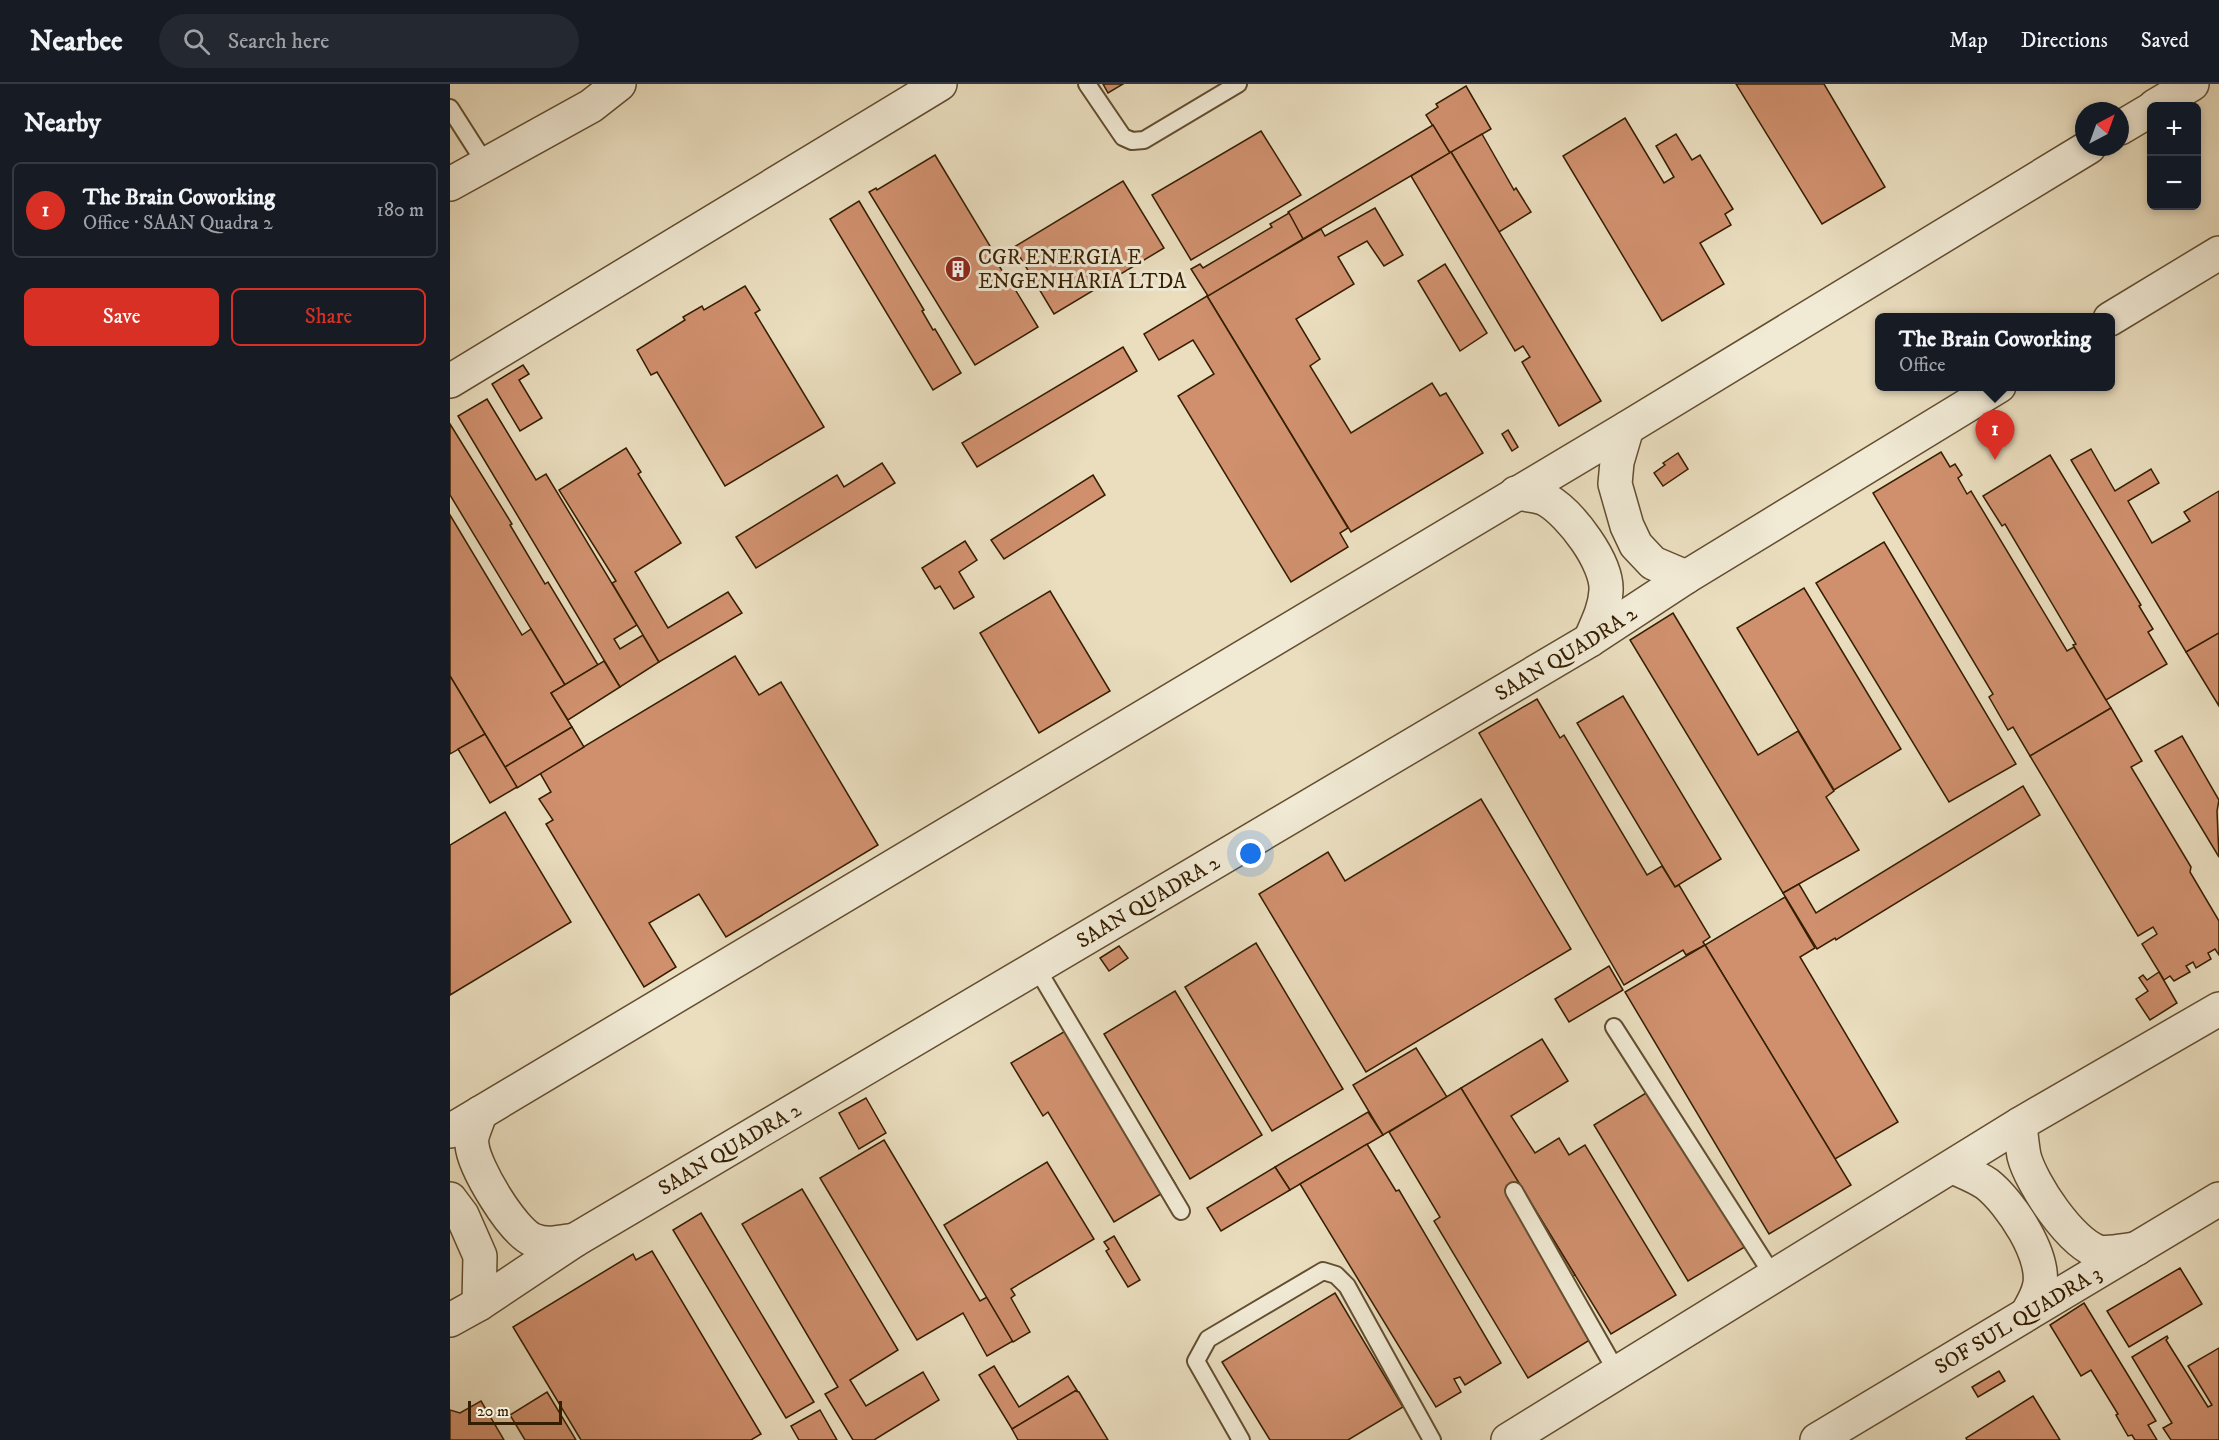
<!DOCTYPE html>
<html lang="en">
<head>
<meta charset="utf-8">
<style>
	:root { --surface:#171b24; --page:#242831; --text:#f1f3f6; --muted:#9ea1a6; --line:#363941; --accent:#d93025 }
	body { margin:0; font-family:"IM FELL DW Pica",serif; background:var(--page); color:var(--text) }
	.controls { position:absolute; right:18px; top:18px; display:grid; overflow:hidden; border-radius:9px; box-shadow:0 3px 9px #0003 }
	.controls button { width:54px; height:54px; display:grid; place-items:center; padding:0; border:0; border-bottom:2px solid var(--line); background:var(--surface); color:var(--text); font:30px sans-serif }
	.compass { position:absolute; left:1625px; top:18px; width:54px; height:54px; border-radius:50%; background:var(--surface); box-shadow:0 3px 9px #0003; rotate:41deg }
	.scale { position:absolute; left:18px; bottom:15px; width:94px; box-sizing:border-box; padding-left:6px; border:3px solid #351e00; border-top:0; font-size:16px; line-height:21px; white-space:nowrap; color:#351e00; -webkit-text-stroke:4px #f1ead5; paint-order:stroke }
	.you { position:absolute; left:801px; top:770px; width:21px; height:21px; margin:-15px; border:4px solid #fff; border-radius:50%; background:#1a73e8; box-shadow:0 0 0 9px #1a73e833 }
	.badge { display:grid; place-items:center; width:39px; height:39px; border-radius:50%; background:var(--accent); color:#fff; font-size:20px; font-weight:700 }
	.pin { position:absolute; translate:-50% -50px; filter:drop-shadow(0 2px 3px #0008) }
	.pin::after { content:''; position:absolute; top:32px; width:21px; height:18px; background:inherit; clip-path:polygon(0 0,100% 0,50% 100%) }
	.popup { position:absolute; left:1425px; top:229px; width:240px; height:78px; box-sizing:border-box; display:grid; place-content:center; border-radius:9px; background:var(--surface); filter:drop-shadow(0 2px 4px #0005); font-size:20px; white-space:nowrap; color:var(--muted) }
	.popup b { font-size:22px; color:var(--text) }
	.popup::after { content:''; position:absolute; left:50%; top:100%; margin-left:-12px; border:12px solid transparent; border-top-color:var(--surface) }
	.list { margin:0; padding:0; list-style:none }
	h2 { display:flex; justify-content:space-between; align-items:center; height:78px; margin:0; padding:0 24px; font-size:26px }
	h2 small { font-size:20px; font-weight:400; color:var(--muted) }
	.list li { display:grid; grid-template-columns:39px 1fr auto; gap:18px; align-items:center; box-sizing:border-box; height:96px; margin:0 12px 12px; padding:0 12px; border:2px solid var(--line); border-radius:9px }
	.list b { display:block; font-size:22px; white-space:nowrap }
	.list p { margin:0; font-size:20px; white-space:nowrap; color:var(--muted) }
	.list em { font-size:20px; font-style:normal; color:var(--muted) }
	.actions { display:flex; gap:12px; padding:18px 24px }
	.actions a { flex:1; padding:14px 0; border:2px solid var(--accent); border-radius:9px; text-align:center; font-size:21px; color:var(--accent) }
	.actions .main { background:var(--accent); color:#fff }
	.icon { flex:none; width:33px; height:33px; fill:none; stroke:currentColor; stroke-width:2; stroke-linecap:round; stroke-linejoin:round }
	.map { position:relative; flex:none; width:1769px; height:1356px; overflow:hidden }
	header { display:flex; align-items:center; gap:36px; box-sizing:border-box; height:84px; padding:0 30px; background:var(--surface); border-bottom:2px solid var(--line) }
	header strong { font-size:28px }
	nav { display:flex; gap:33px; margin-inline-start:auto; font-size:21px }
	.search { width:420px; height:54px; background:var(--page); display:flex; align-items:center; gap:15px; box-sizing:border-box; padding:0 21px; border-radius:33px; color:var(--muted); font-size:22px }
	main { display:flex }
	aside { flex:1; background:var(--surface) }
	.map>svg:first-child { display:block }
</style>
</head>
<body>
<header>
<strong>Nearbee</strong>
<div class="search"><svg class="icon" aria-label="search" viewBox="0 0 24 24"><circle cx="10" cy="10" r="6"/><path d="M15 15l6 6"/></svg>Search here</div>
<nav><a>Map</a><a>Directions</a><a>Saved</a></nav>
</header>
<main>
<aside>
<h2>Nearby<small></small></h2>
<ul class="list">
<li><span class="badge">1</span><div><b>The Brain Coworking</b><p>Office · SAAN Quadra 2</p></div><em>180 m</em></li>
</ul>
<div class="actions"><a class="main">Save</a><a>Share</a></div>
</aside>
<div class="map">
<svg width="1769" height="1356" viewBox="0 0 1769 1356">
	<rect width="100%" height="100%" fill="#eadebf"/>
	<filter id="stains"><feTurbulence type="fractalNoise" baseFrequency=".00333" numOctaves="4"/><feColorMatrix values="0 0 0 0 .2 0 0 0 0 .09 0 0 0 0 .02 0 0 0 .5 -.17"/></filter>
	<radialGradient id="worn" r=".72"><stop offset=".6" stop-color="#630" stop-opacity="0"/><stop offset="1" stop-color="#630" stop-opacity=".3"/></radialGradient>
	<g fill="#d0906e" stroke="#351e00" stroke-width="1.5">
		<polygon points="653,0 673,0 658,9"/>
		<polygon points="1286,0 1374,0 1435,103 1372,140"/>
		<polygon points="1016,2 1041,45 1000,69 976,31 988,23 986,20"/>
		<polygon points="1175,34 1214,99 1224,93 1206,62 1226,50 1242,76 1250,71 1283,125 1275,130 1281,141 1250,159 1274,200 1212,237 1113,72"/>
		<polygon points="983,41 1000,69 853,155 838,128"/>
		<polygon points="811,47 851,111 741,176 702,111"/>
		<polygon points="1032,50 1064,106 1066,104 1081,128 1049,148 1001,68"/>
		<polygon points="1001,68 1151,317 1109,342 1072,278 1080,273 1073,262 1065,267 961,92"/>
		<polygon points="485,71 546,172 544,173 558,197 560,197 588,243 525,281 419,108 426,104 427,106"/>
		<polygon points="673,97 714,164 604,230 564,163"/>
		<polygon points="409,117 474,226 472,227 483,246 485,245 511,289 483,306 380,135"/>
		<polygon points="925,124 953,171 934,182 917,157 888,173 904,200 846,235 870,275 860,282 901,349 982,299 990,312 996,309 1033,369 901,448 757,212 871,145 875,152"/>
		<polygon points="839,129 853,155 758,212 741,185 750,180 753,184 822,143 820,140"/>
		<polygon points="995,180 1037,249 1010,267 968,197"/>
		<polygon points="295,202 310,226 305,229 374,343 275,402 207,288 201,291 187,266 235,236 233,233 252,222 254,226"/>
		<polygon points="757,212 898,444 890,449 898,463 841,498 728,312 764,290 743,256 709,276 694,250"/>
		<polygon points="673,263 687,287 527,383 512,359"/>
		<polygon points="73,281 79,290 69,296 92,334 70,347 42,300"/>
		<polygon points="37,315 86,396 96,390 187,541 164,555 170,565 193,551 209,578 170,603 8,332"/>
		<polygon points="0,340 62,440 60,441 95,500 98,498 148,581 115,601 0,411"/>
		<polygon points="1058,346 1068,363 1062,367 1052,350"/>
		<polygon points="176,364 191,388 188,390 231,459 185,488 218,544 278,508 292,529 209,578 162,499 166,497 109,406"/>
		<polygon points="1641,365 1665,407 1701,385 1709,399 1678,417 1702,459 1740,437 1734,428 1769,407 1769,549 1736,568 1621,376"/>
		<polygon points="1491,368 1500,383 1505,380 1512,391 1508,394 1517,410 1521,407 1617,567 1624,563 1661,624 1580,672 1563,643 1558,646 1539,613 1543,610 1423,409"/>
		<polygon points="1228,369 1238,385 1213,402 1204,389 1215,381 1213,379"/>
		<polygon points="1600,371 1691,521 1689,522 1703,545 1698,548 1717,580 1656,616 1623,561 1626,560 1555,440 1552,442 1533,412"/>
		<polygon points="432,379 445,399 306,484 286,453 387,391 394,403"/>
		<polygon points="643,391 655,411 554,475 541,456"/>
		<polygon points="0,431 72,551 81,545 115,601 101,609 122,643 55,683 0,592"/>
		<polygon points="515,457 527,476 509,488 524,513 504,525 490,502 485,505 472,484"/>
		<polygon points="1434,458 1566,680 1499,718 1366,499"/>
		<polygon points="1354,504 1451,665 1384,706 1287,544"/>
		<polygon points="600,507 660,607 589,649 530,549"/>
		<polygon points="1223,529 1308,671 1348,647 1384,707 1376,713 1409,766 1333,809 1180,556"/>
		<polygon points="1769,549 1769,622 1736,568"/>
		<polygon points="285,572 309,611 331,598 428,761 276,853 249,810 199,839 226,883 194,903 96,740 103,736 89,715 101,708 90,689"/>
		<polygon points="154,577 170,603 118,636 101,609"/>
		<polygon points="0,592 35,650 0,670"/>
		<polygon points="1173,612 1271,775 1225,803 1127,639"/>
		<polygon points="1087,615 1110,654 1114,651 1197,791 1212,782 1225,803 1229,801 1260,853 1253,858 1255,861 1236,871 1233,866 1174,901 1029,649"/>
		<polygon points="1661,624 1692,677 1681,683 1741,783 1740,788 1769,837 1769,871 1765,865 1758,869 1761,875 1746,884 1743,878 1736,882 1740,888 1724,897 1720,892 1714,896 1692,860 1707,850 1703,843 1688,852 1580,672"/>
		<polygon points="122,643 134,663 67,704 55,683"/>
		<polygon points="35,650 67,703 40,719 8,665"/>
		<polygon points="1732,652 1769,716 1767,727 1769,773 1705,667"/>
		<polygon points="1573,702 1590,731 1386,856 1385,854 1367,865 1333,809 1349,800 1366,829"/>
		<polygon points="1031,715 1121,865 916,988 809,810 878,768 895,797"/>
		<polygon points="55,728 121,838 0,911 0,761"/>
		<polygon points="1335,813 1365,864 1350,873 1448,1038 1385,1075 1255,861"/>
		<polygon points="806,859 893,1005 822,1047 735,903"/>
		<polygon points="1255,861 1401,1101 1319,1150 1175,908"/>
		<polygon points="669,862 678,874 659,887 650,874"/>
		<polygon points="1159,882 1173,906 1119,938 1105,915"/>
		<polygon points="1709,888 1727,919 1700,936 1686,915 1698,907 1689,894 1693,891 1697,896"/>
		<polygon points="725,907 812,1051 740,1095 654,950"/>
		<polygon points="629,939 726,1101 664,1138 598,1028 593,1032 561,979"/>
		<polygon points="1092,955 1118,997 1061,1032 1085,1069 1109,1054 1119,1071 1135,1061 1226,1211 1161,1250 1011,1004"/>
		<polygon points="966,964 997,1013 933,1051 903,1001"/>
		<polygon points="1209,1001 1303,1158 1238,1197 1144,1041"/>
		<polygon points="1011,1004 1125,1191 1110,1201 1143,1254 1078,1294 984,1137 990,1133 939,1048"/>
		<polygon points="416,1014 436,1049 409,1065 389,1029"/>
		<polygon points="918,1028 933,1051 840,1106 825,1083"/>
		<polygon points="434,1056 530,1217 537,1213 563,1257 537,1272 513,1229 467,1256 370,1094"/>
		<polygon points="917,1060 946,1107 949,1106 1051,1279 1015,1301 1010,1293 1004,1295 1011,1308 986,1323 850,1100"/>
		<polygon points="597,1078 644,1155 561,1205 565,1211 561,1214 580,1248 563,1258 494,1141"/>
		<polygon points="825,1083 840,1106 771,1147 757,1124"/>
		<polygon points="352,1105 448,1266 400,1296 416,1322 473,1288 489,1316 424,1356 403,1356 375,1310 388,1303 292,1140"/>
		<polygon points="251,1129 364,1318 336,1334 223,1146"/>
		<polygon points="664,1152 690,1196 678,1203 656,1167 659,1165 654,1158"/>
		<polygon points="202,1167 311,1350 301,1356 131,1356 63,1243 183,1170 186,1176"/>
		<polygon points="1730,1184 1752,1220 1679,1263 1657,1227"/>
		<polygon points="885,1209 953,1323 898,1356 820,1356 772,1278"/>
		<polygon points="1634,1219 1706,1337 1698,1341 1707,1356 1685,1356 1682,1351 1678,1352 1666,1331 1668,1330 1641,1286 1631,1292 1600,1241"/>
		<polygon points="1717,1252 1718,1254 1716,1256 1758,1323 1762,1321 1738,1282 1769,1264 1769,1356 1721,1356 1713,1344 1722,1339 1682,1273"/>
		<polygon points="544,1282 569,1323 618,1292 628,1308 625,1307 562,1345 529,1291"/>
		<polygon points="1549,1287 1555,1297 1528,1313 1522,1303"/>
		<polygon points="625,1307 629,1308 658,1356 568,1356 562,1345"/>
		<polygon points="97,1308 126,1356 75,1356 60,1331"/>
		<polygon points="1583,1312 1610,1356 1517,1356 1516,1354"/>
		<polygon points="31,1317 54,1356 0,1356 0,1326 10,1329"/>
		<polygon points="370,1326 387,1356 349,1356 341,1342"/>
	</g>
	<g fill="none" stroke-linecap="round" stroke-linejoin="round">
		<g stroke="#624e30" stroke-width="20">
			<g id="lane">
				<polyline points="637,0 673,53 682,57 694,56 788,0"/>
				<polyline points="0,24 35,79"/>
				<polyline points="586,883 731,1127"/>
				<polyline points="1164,943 1324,1193"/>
				<polyline points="1064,1107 1168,1290"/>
				<polyline points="791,1356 746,1277 758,1255 873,1187 886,1191 897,1202 982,1356"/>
			</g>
		</g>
		<g stroke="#624e30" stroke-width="36">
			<g id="street">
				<polyline points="1705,22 1742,0"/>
				<polyline points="1670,44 1702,25"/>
				<polyline points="0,100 141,22 169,0"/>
				<polyline points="1660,235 1769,169"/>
				<polyline points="0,297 490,0"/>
				<polyline points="1177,344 1167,378 1165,400 1177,442 1186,461 1203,479 1236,493"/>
				<path d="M 1066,409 C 1075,411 1089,411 1097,416 C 1121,430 1158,479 1156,507 C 1155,525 1147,540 1140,556"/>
				<path d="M 30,1029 C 28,1038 20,1052 22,1061 C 24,1083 62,1147 83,1156 C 97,1162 111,1158 125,1156"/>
				<path d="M 1570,1040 C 1571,1050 1572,1061 1574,1072 C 1581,1099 1621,1160 1649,1168 C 1659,1170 1676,1166 1686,1165"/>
				<polyline points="0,1047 1177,344 1639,63"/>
				<path d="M 1503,1083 C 1514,1088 1527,1093 1537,1100 C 1560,1118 1598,1174 1589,1204 C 1587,1213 1581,1222 1577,1230"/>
				<polyline points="0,1115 12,1131 30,1172 29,1220"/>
				<path id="s1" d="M 0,1236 L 29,1220 L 125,1156 L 1140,556 L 1236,493 L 1549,302"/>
				<polyline points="1058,1356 1570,1040 1769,925"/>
				<path id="s2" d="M 1367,1356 L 1769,1115"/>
			</g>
		</g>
		<use href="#lane" stroke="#f1ead5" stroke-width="16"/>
		<use href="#street" stroke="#f1ead5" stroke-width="33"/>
	</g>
	<defs>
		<g id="building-disc" transform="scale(1.35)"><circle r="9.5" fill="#8f2418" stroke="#f1ead5"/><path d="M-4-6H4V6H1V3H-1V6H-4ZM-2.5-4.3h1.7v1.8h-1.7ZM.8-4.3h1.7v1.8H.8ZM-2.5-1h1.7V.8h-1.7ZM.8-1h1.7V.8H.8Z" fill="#fff"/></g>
	</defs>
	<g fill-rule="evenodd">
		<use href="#building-disc" x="508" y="185"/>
	</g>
	<g text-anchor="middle" stroke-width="6" stroke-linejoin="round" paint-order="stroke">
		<g font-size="21" fill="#351e00" stroke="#f1ead5" text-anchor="start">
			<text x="528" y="180">CGR ENERGIA E<tspan x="528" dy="24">ENGENHARIA LTDA</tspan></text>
		</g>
		<g font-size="21" fill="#351e00" stroke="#f1ead5">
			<text dy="7" stroke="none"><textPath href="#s1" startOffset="1300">SAAN QUADRA 2</textPath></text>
			<text dy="7" stroke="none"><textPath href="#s1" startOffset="814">SAAN QUADRA 2</textPath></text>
			<text dy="7" stroke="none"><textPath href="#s1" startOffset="328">SAAN QUADRA 2</textPath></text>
			<text dy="7" stroke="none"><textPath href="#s2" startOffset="234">SOF SUL QUADRA 3</textPath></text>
		</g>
	</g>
	<rect width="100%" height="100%" filter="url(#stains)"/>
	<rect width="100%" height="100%" fill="url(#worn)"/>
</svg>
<div class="controls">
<button>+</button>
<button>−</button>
</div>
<svg class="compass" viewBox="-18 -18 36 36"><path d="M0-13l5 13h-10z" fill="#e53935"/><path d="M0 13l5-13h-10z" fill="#9ea1a6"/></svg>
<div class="scale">20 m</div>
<div class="you"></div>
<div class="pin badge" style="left:1545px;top:376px">1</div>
<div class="popup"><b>The Brain Coworking</b>Office</div>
</div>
</main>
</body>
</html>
